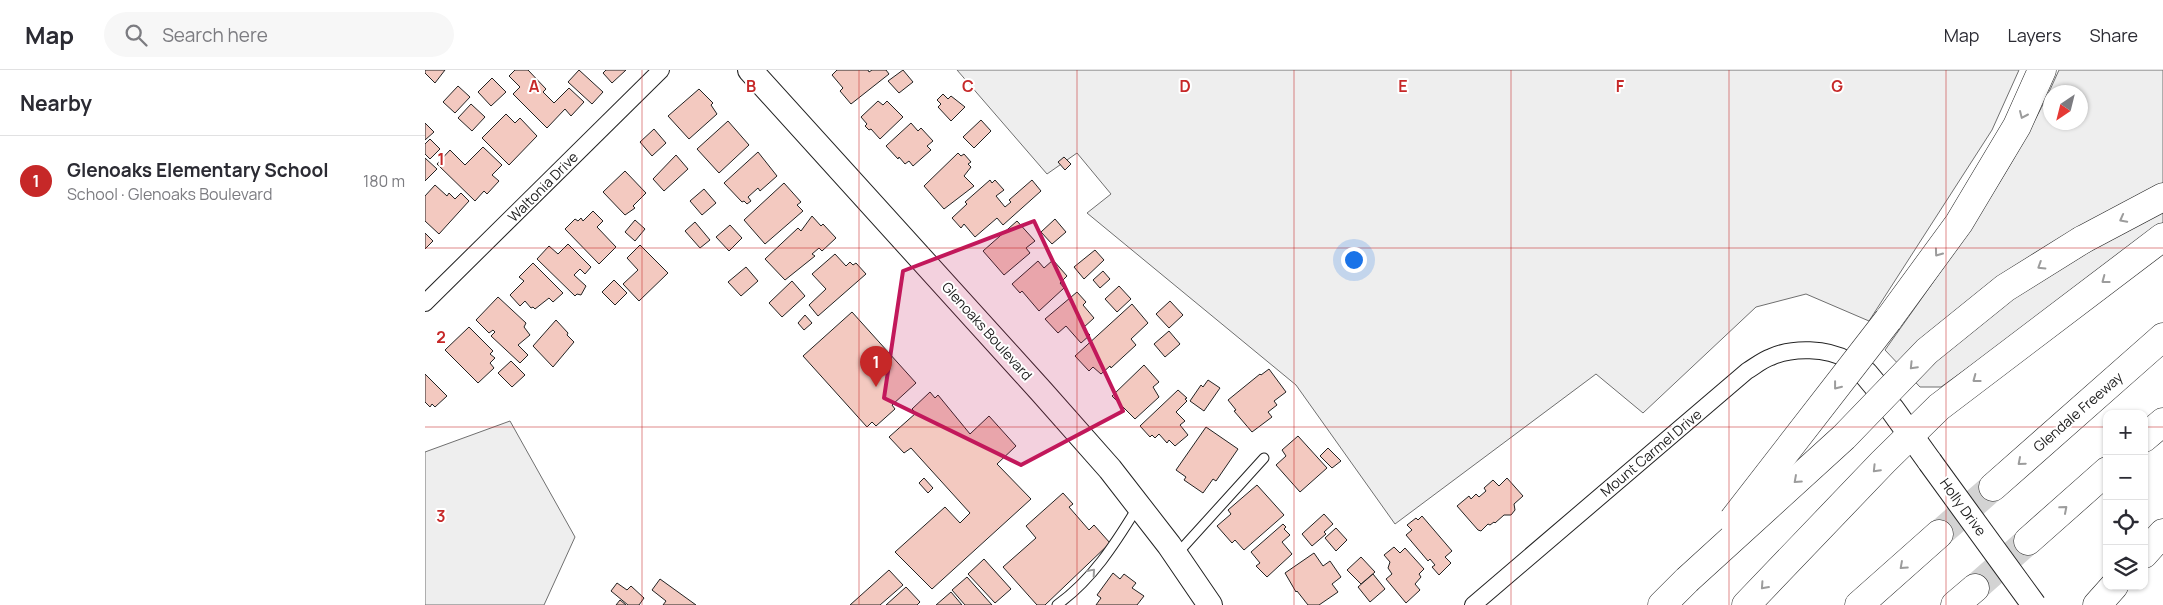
<!DOCTYPE html>
<html lang="en">
<head>
<meta charset="utf-8">
<style>
	:root { --surface:#fff; --page:#f7f7f7; --text:#2b2b33; --muted:#7c7c81; --line:#e1e1e2; --accent:#c62828 }
	body { margin:0; font-family:Manrope,sans-serif; background:var(--page); color:var(--text) }
	.controls { position:absolute; right:15px; bottom:15px; display:grid; overflow:hidden; border-radius:10px; box-shadow:0 1px 4px #0004 }
	.controls button { width:45px; height:45px; display:grid; place-items:center; padding:0; border:0; border-bottom:1px solid var(--line); background:var(--surface); color:var(--text); font:25px sans-serif }
	.compass { position:absolute; left:1618px; top:15px; width:45px; height:45px; border-radius:50%; background:var(--surface); box-shadow:0 1px 4px #0004; rotate:215deg }
	.you { position:absolute; left:928px; top:189px; width:18px; height:18px; margin:-12px; border:4px solid #fff; border-radius:50%; background:#1a73e8; box-shadow:0 0 0 8px #1a73e833 }
	.badge { display:grid; place-items:center; width:32px; height:32px; border-radius:50%; background:var(--accent); color:#fff; font-size:16px; font-weight:700 }
	.pin { position:absolute; translate:-50% -41px; filter:drop-shadow(0 1px 2px #0008) }
	.pin::after { content:''; position:absolute; top:26px; width:18px; height:15px; background:inherit; clip-path:polygon(0 0,100% 0,50% 100%) }
	.list { margin:0; padding:0; list-style:none }
	h2 { display:flex; justify-content:space-between; align-items:center; height:65px; margin:0; padding:0 20px; font-size:21px }
	h2 small { font-size:16px; font-weight:400; color:var(--muted) }
	.list li { display:grid; grid-template-columns:32px 1fr auto; gap:15px; align-items:center; box-sizing:border-box; height:90px; padding:0 20px; border-top:1px solid var(--line) }
	.list b { display:block; font-size:19px; white-space:nowrap }
	.list p { margin:0; font-size:16px; white-space:nowrap; color:var(--muted) }
	.list em { font-size:16px; font-style:normal; color:var(--muted) }
	.icon { flex:none; width:28px; height:28px; fill:none; stroke:currentColor; stroke-width:2; stroke-linecap:round; stroke-linejoin:round }
	.map { position:relative; flex:none; width:1738px; height:535px; overflow:hidden }
	header { display:flex; align-items:center; gap:30px; box-sizing:border-box; height:70px; padding:0 25px; background:var(--surface); border-bottom:1px solid var(--line) }
	header strong { font-size:24px }
	nav { display:flex; gap:28px; margin-inline-start:auto; font-size:18px }
	.search { width:350px; height:45px; background:var(--page); display:flex; align-items:center; gap:12px; box-sizing:border-box; padding:0 18px; border-radius:28px; color:var(--muted); font-size:19px }
	main { display:flex }
	aside { flex:1; background:var(--surface) }
	.map>svg:first-child { display:block }
</style>
</head>
<body>
<header>
<strong>Map</strong>
<div class="search"><svg class="icon" aria-label="search" viewBox="0 0 24 24"><circle cx="10" cy="10" r="6"/><path d="M15 15l6 6"/></svg>Search here</div>
<nav><a>Map</a><a>Layers</a><a>Share</a></nav>
</header>
<main>
<aside>
<h2>Nearby<small></small></h2>
<ul class="list">
<li><span class="badge">1</span><div><b>Glenoaks Elementary School</b><p>School · Glenoaks Boulevard</p></div><em>180 m</em></li>
</ul>
</aside>
<div class="map">
<svg width="1738" height="535" viewBox="0 0 1738 535">
	<rect width="100%" height="100%" fill="#fff"/>
	<g fill="#eee" stroke="#6f6f6f" fill-rule="evenodd">
		<polygon points="532,0 1594,0 1567,60 1444,251 1381,224 1331,237 1218,343 1171,304 970,454 871,315 662,143 686,124 652,83 622,104"/>
		<path d="M 1634,0 L 1738,0 L 1738,158 L 1516,317 L 1495,317 L 1460,280 C 1523,191 1590,101 1634,0 ZM 1626,22 L 1656,22 L 1656,52 L 1626,52 Z"/>
		<polygon points="85,351 150,467 119,535 0,535 0,382"/>
	</g>
	<g fill="#f3c9c0" stroke="#222">
		<polygon points="0,0 20,0 10,13 0,3"/>
		<polygon points="90,0 103,0 121,19 118,22 129,33 144,18 159,32 146,46 140,39 122,58 88,24 95,17 84,6"/>
		<polygon points="154,0 178,22 167,34 143,12"/>
		<polygon points="181,0 201,0 187,13 178,3"/>
		<polygon points="412,0 443,0 444,2 447,0 461,0 464,4 426,34 415,21 418,18 407,5"/>
		<polygon points="478,0 488,12 474,23 463,11"/>
		<polygon points="67,8 81,22 66,36 53,22"/>
		<polygon points="33,16 45,27 30,43 18,32"/>
		<polygon points="274,19 288,33 286,35 292,44 264,69 243,46"/>
		<polygon points="518,24 523,29 526,26 540,37 526,51 513,37 516,34 512,30"/>
		<polygon points="453,31 458,35 462,31 478,47 455,69 446,59 444,60 440,56 442,54 436,47"/>
		<polygon points="46,34 60,47 47,61 33,48"/>
		<polygon points="81,44 90,53 95,48 112,66 84,95 57,68"/>
		<polygon points="556,50 566,61 549,78 538,67"/>
		<polygon points="303,51 324,75 294,103 272,79"/>
		<polygon points="0,53 9,62 0,70"/>
		<polygon points="486,53 493,61 496,58 508,71 502,76 506,80 488,96 484,91 480,94 474,87 473,89 461,76"/>
		<polygon points="229,59 241,73 227,86 215,72"/>
		<polygon points="5,69 15,79 5,89 0,84 0,74"/>
		<polygon points="58,77 77,95 67,105 74,111 62,124 59,121 50,131 12,94 25,80 40,95"/>
		<polygon points="333,82 352,106 335,121 333,118 323,127 326,131 322,134 319,131 317,132 299,113"/>
		<polygon points="533,83 536,86 539,84 546,92 543,94 546,97 539,106 549,116 519,139 499,116"/>
		<polygon points="251,85 263,99 239,121 228,109"/>
		<polygon points="639,87 646,94 640,100 633,92"/>
		<polygon points="0,88 12,99 0,111"/>
		<polygon points="200,101 221,123 208,136 210,138 200,145 178,122"/>
		<polygon points="565,110 567,113 570,110 579,120 571,126 580,137 586,132 584,130 607,110 616,121 578,155 572,148 550,167 539,154 536,158 527,148 542,134 540,132"/>
		<polygon points="359,113 376,132 372,135 378,141 340,174 319,150"/>
		<polygon points="10,115 22,126 24,123 30,129 36,123 44,131 14,164 0,151 0,126"/>
		<polygon points="279,119 291,133 277,145 265,131"/>
		<polygon points="168,141 178,151 172,157 191,177 174,194 140,159 150,149 153,151 156,148 158,151"/>
		<polygon points="387,146 396,156 398,154 411,168 397,181 394,178 387,184 390,186 360,210 340,189 373,158 376,161"/>
		<polygon points="630,149 641,162 627,174 616,162"/>
		<polygon points="210,150 220,159 210,171 200,162"/>
		<polygon points="592,151 610,171 601,178 605,183 579,205 558,181"/>
		<polygon points="270,152 285,170 275,178 260,161"/>
		<polygon points="305,155 317,168 304,181 291,167"/>
		<polygon points="0,163 8,171 0,179"/>
		<polygon points="143,174 166,197 160,204 155,199 149,205 161,216 156,225 152,224 150,226 112,189 124,176 133,184"/>
		<polygon points="215,175 243,203 214,231 198,214 213,200 202,188"/>
		<polygon points="670,180 679,190 659,209 649,197"/>
		<polygon points="410,184 421,196 425,192 428,195 431,193 441,204 393,246 384,235 401,219 387,204"/>
		<polygon points="628,190 642,206 635,213 639,218 614,241 597,221 595,223 587,214 613,191 619,198"/>
		<polygon points="108,193 138,223 128,232 124,228 110,239 108,237 106,238 100,231 95,236 85,225 99,211 94,207"/>
		<polygon points="321,197 333,211 316,226 303,212"/>
		<polygon points="678,201 685,209 675,218 668,210"/>
		<polygon points="189,210 202,223 190,235 177,222"/>
		<polygon points="367,211 380,226 357,247 344,233"/>
		<polygon points="694,216 706,229 692,242 680,229"/>
		<polygon points="652,222 661,232 658,235 669,248 658,258 665,265 656,273 641,256 633,263 620,249"/>
		<polygon points="73,227 101,253 99,257 105,265 93,275 103,285 95,293 66,266 70,262 68,260 64,263 51,250"/>
		<polygon points="745,231 758,245 744,258 731,244"/>
		<polygon points="707,234 723,253 706,269 711,275 686,298 685,296 676,304 668,297 664,301 650,286"/>
		<polygon points="427,242 491,313 467,335 470,339 451,356 447,352 442,357 378,286"/>
		<polygon points="380,245 387,253 379,260 373,253"/>
		<polygon points="131,250 143,263 142,265 149,272 128,297 108,276"/>
		<polygon points="44,257 68,281 65,284 70,288 65,293 69,298 53,313 20,280"/>
		<polygon points="744,261 755,274 740,287 729,274"/>
		<polygon points="86,291 100,305 87,317 73,303"/>
		<polygon points="719,295 734,312 728,317 734,327 710,349 687,326"/>
		<polygon points="844,299 861,322 849,331 852,335 843,342 847,347 827,362 809,341 811,340 803,330 835,304 836,305"/>
		<polygon points="0,304 22,326 10,337 7,334 5,337 0,332"/>
		<polygon points="783,310 795,318 779,341 765,331 776,315 778,317"/>
		<polygon points="753,320 762,328 760,329 762,331 751,342 760,351 755,355 763,365 750,376 744,370 742,373 734,364 730,368 727,365 725,367 715,356"/>
		<polygon points="505,322 510,328 513,325 545,364 564,346 591,376 572,394 606,429 507,519 470,482 520,437 535,453 545,443 486,378 479,383 464,367 491,343 487,339"/>
		<polygon points="781,357 813,379 791,411 788,409 778,423 759,410 761,407 751,400"/>
		<polygon points="873,366 902,398 875,422 851,395 861,386 857,380"/>
		<polygon points="903,378 916,391 907,398 895,386"/>
		<polygon points="499,408 508,418 503,423 494,413"/>
		<polygon points="1082,408 1098,426 1089,434 1090,440 1086,445 1079,445 1070,453 1069,452 1065,455 1063,454 1056,461 1053,460 1032,436 1044,426 1046,429 1051,424 1054,427 1061,421 1059,418 1068,410 1074,416"/>
		<polygon points="832,415 859,445 819,480 810,470 807,473 792,456 806,444 803,440"/>
		<polygon points="638,423 648,434 644,437 664,460 669,455 685,473 620,535 612,535 578,497 611,468 601,456"/>
		<polygon points="899,444 908,454 899,462 901,464 887,476 877,464"/>
		<polygon points="997,446 1027,481 1020,487 1026,493 1014,505 1007,497 1010,495 1005,489 1003,491 981,465 987,460 982,455 991,448 993,450"/>
		<polygon points="858,454 861,457 859,459 865,465 857,472 867,484 842,507 831,496 835,493 826,482"/>
		<polygon points="911,458 922,470 911,481 900,468"/>
		<polygon points="969,477 975,483 980,478 999,499 994,504 996,507 990,514 995,520 981,533 961,509 967,504 963,498 965,492 959,485"/>
		<polygon points="889,483 898,496 905,491 916,507 907,514 913,522 894,535 883,535 872,521 871,522 860,503"/>
		<polygon points="936,487 950,502 936,514 922,500"/>
		<polygon points="559,489 586,519 570,533 543,504"/>
		<polygon points="464,500 478,515 455,535 425,535"/>
		<polygon points="688,503 695,509 699,504 711,513 707,518 719,526 712,535 671,535 676,528 672,525"/>
		<polygon points="948,504 960,519 945,532 933,517"/>
		<polygon points="542,507 567,535 540,535 527,520"/>
		<polygon points="235,509 271,535 238,535 241,531 227,520"/>
		<polygon points="192,513 202,520 206,516 219,528 214,535 203,535 186,521"/>
		<polygon points="481,517 495,532 492,535 461,535"/>
		<polygon points="526,522 537,535 511,535"/>
		<polygon points="195,530 201,535 191,535"/>
	</g>
	<g fill="none" stroke-linecap="round" stroke-linejoin="round">
		<g stroke="#d3d3d3" stroke-width="28" stroke-dasharray="28 14" stroke-linecap="butt">
			<polyline points="1514,464 1568,417"/>
			<polyline points="1550,518 1603,471"/>
		</g>
		<g stroke="#222" stroke-width="11">
			<g id="lane">
				<polyline points="751,485 839,388"/>
				<path d="M 632,535 C 667,510 690,474 712,438"/>
			</g>
		</g>
		<g stroke="#222" stroke-width="18">
			<g id="street">
				<polyline points="0,233 236,0"/>
				<path d="M 1048,535 L 1322,301 C 1329,297 1337,290 1346,287 C 1368,277 1402,278 1423,290"/>
			</g>
		</g>
		<g stroke="#222" stroke-width="26">
			<g id="secondary">
				<polyline points="325,0 616,321 685,399 744,475 785,535"/>
				<polyline points="1441,304 1451,316"/>
				<polyline points="1467,339 1505,392"/>
			</g>
		</g>
		<g stroke="#222" stroke-width="29">
			<g id="highway">
				<polyline points="1657,170 1738,127"/>
				<polyline points="1463,250 1534,153 1592,56 1617,0"/>
				<polyline points="1719,368 1738,352"/>
				<polyline points="1568,417 1738,267"/>
				<polyline points="1603,471 1682,401"/>
				<polyline points="1719,484 1738,463"/>
				<polyline points="1237,535 1262,510"/>
				<polyline points="1321,535 1458,392 1514,337 1738,167"/>
				<polyline points="1434,535 1514,464"/>
				<polyline points="1530,535 1550,518"/>
				<polyline points="1672,535 1689,516"/>
			</g>
		</g>
		<use href="#lane" stroke="#fff" stroke-width="9"/>
		<use href="#street" stroke="#fff" stroke-width="16"/>
		<use href="#secondary" stroke="#fff" stroke-width="24"/>
		<use href="#highway" stroke="#fff" stroke-width="28"/>
		<g stroke="#222" stroke-width="26" stroke-linecap="butt">
			<polyline id="secondary-bridge" points="1505,392 1609,535"/>
		</g>
		<g stroke="#222" stroke-width="29" stroke-linecap="butt">
			<g id="highway-bridge">
				<polyline points="1308,450 1463,250"/>
				<polyline points="1262,510 1419,367 1502,281 1580,218 1657,170"/>
			</g>
		</g>
		<use href="#secondary-bridge" stroke="#fff" stroke-width="24"/>
		<use href="#highway-bridge" stroke="#fff" stroke-width="28"/>
	</g>
	<defs><path id="oneway-chevron" d="M-2-3.5L2.5 0L-2 3.5" fill="none" stroke-width="1.6" stroke-linecap="round" stroke-linejoin="round" transform="scale(1.25)"/></defs>
	<g stroke="#9c9c9c">
		<use href="#oneway-chevron" transform="translate(1598 45) rotate(114)"/>
		<use href="#oneway-chevron" transform="translate(1698 149) rotate(152)"/>
		<use href="#oneway-chevron" transform="translate(1513 183) rotate(126)"/>
		<use href="#oneway-chevron" transform="translate(1616 196) rotate(148)"/>
		<use href="#oneway-chevron" transform="translate(1680 210) rotate(143)"/>
		<use href="#oneway-chevron" transform="translate(1488 296) rotate(134)"/>
		<use href="#oneway-chevron" transform="translate(1551 309) rotate(143)"/>
		<use href="#oneway-chevron" transform="translate(1412 316) rotate(128)"/>
		<use href="#oneway-chevron" transform="translate(1596 392) rotate(139)"/>
		<use href="#oneway-chevron" transform="translate(1451 399) rotate(134)"/>
		<use href="#oneway-chevron" transform="translate(1372 410) rotate(138)"/>
		<use href="#oneway-chevron" transform="translate(1639 439) rotate(-41)"/>
		<use href="#oneway-chevron" transform="translate(1478 496) rotate(138)"/>
		<use href="#oneway-chevron" transform="translate(667 502) rotate(-49)"/>
		<use href="#oneway-chevron" transform="translate(1339 516) rotate(132)"/>
	</g>
	<path fill="#c2185b" fill-opacity="0.2" stroke="#c2185b" stroke-width="4" stroke-linejoin="round" d="M 609,151 L 698,341 L 596,395 L 459,328 L 478,201 Z"/>
	<path fill="none" stroke="#c62828" stroke-width="1" stroke-opacity="0.55" d="M 217,0 L 217,535M 434,0 L 434,535M 652,0 L 652,535M 869,0 L 869,535M 1086,0 L 1086,535M 1304,0 L 1304,535M 1521,0 L 1521,535M 0,178 L 1738,178M 0,357 L 1682,357M 1719,357 L 1738,357"/>
	<g text-anchor="middle" stroke-width="4" stroke-linejoin="round" paint-order="stroke">
		<g font-size="14" fill="#222" stroke="#fff">
			<text transform="translate(118 117) rotate(-45)" y="5">Waltonia Drive</text>
			<text transform="translate(562 261) rotate(48)" y="5">Glenoaks Boulevard</text>
			<text transform="translate(1653 342) rotate(-41)" y="5">Glendale Freeway</text>
			<text transform="translate(1226 383) rotate(-40)" y="5">Mount Carmel Drive</text>
			<text transform="translate(1538 437) rotate(54)" y="5">Holly Drive</text>
		</g>
	</g>
	<g font-size="16" text-anchor="middle" font-weight="bold" fill="#c62828" stroke="#fff" stroke-width="4" stroke-linejoin="round" paint-order="stroke">
		<text x="109" y="22">A</text>
		<text x="326" y="22">B</text>
		<text x="543" y="22">C</text>
		<text x="760" y="22">D</text>
		<text x="978" y="22">E</text>
		<text x="1195" y="22">F</text>
		<text x="1412" y="22">G</text>
		<text x="16" y="95">1</text>
		<text x="16" y="273">2</text>
		<text x="16" y="452">3</text>
	</g>
</svg>
<div class="controls">
<button>+</button>
<button>−</button>
<button><svg class="icon" aria-label="locate" viewBox="0 0 24 24"><circle cx="12" cy="12" r="6"/><path d="M12 2v4M12 18v4M2 12h4M18 12h4"/></svg></button>
<button><svg class="icon" aria-label="layers" viewBox="0 0 24 24"><path d="M12 4l9 5-9 5-9-5zM3 14l9 5 9-5"/></svg></button>
</div>
<svg class="compass" viewBox="-18 -18 36 36"><path d="M0-13l5 13h-10z" fill="#e53935"/><path d="M0 13l5-13h-10z" fill="#7c7c81"/></svg>
<div class="you"></div>
<div class="pin badge" style="left:451px;top:317px">1</div>
</div>
</main>
</body>
</html>
